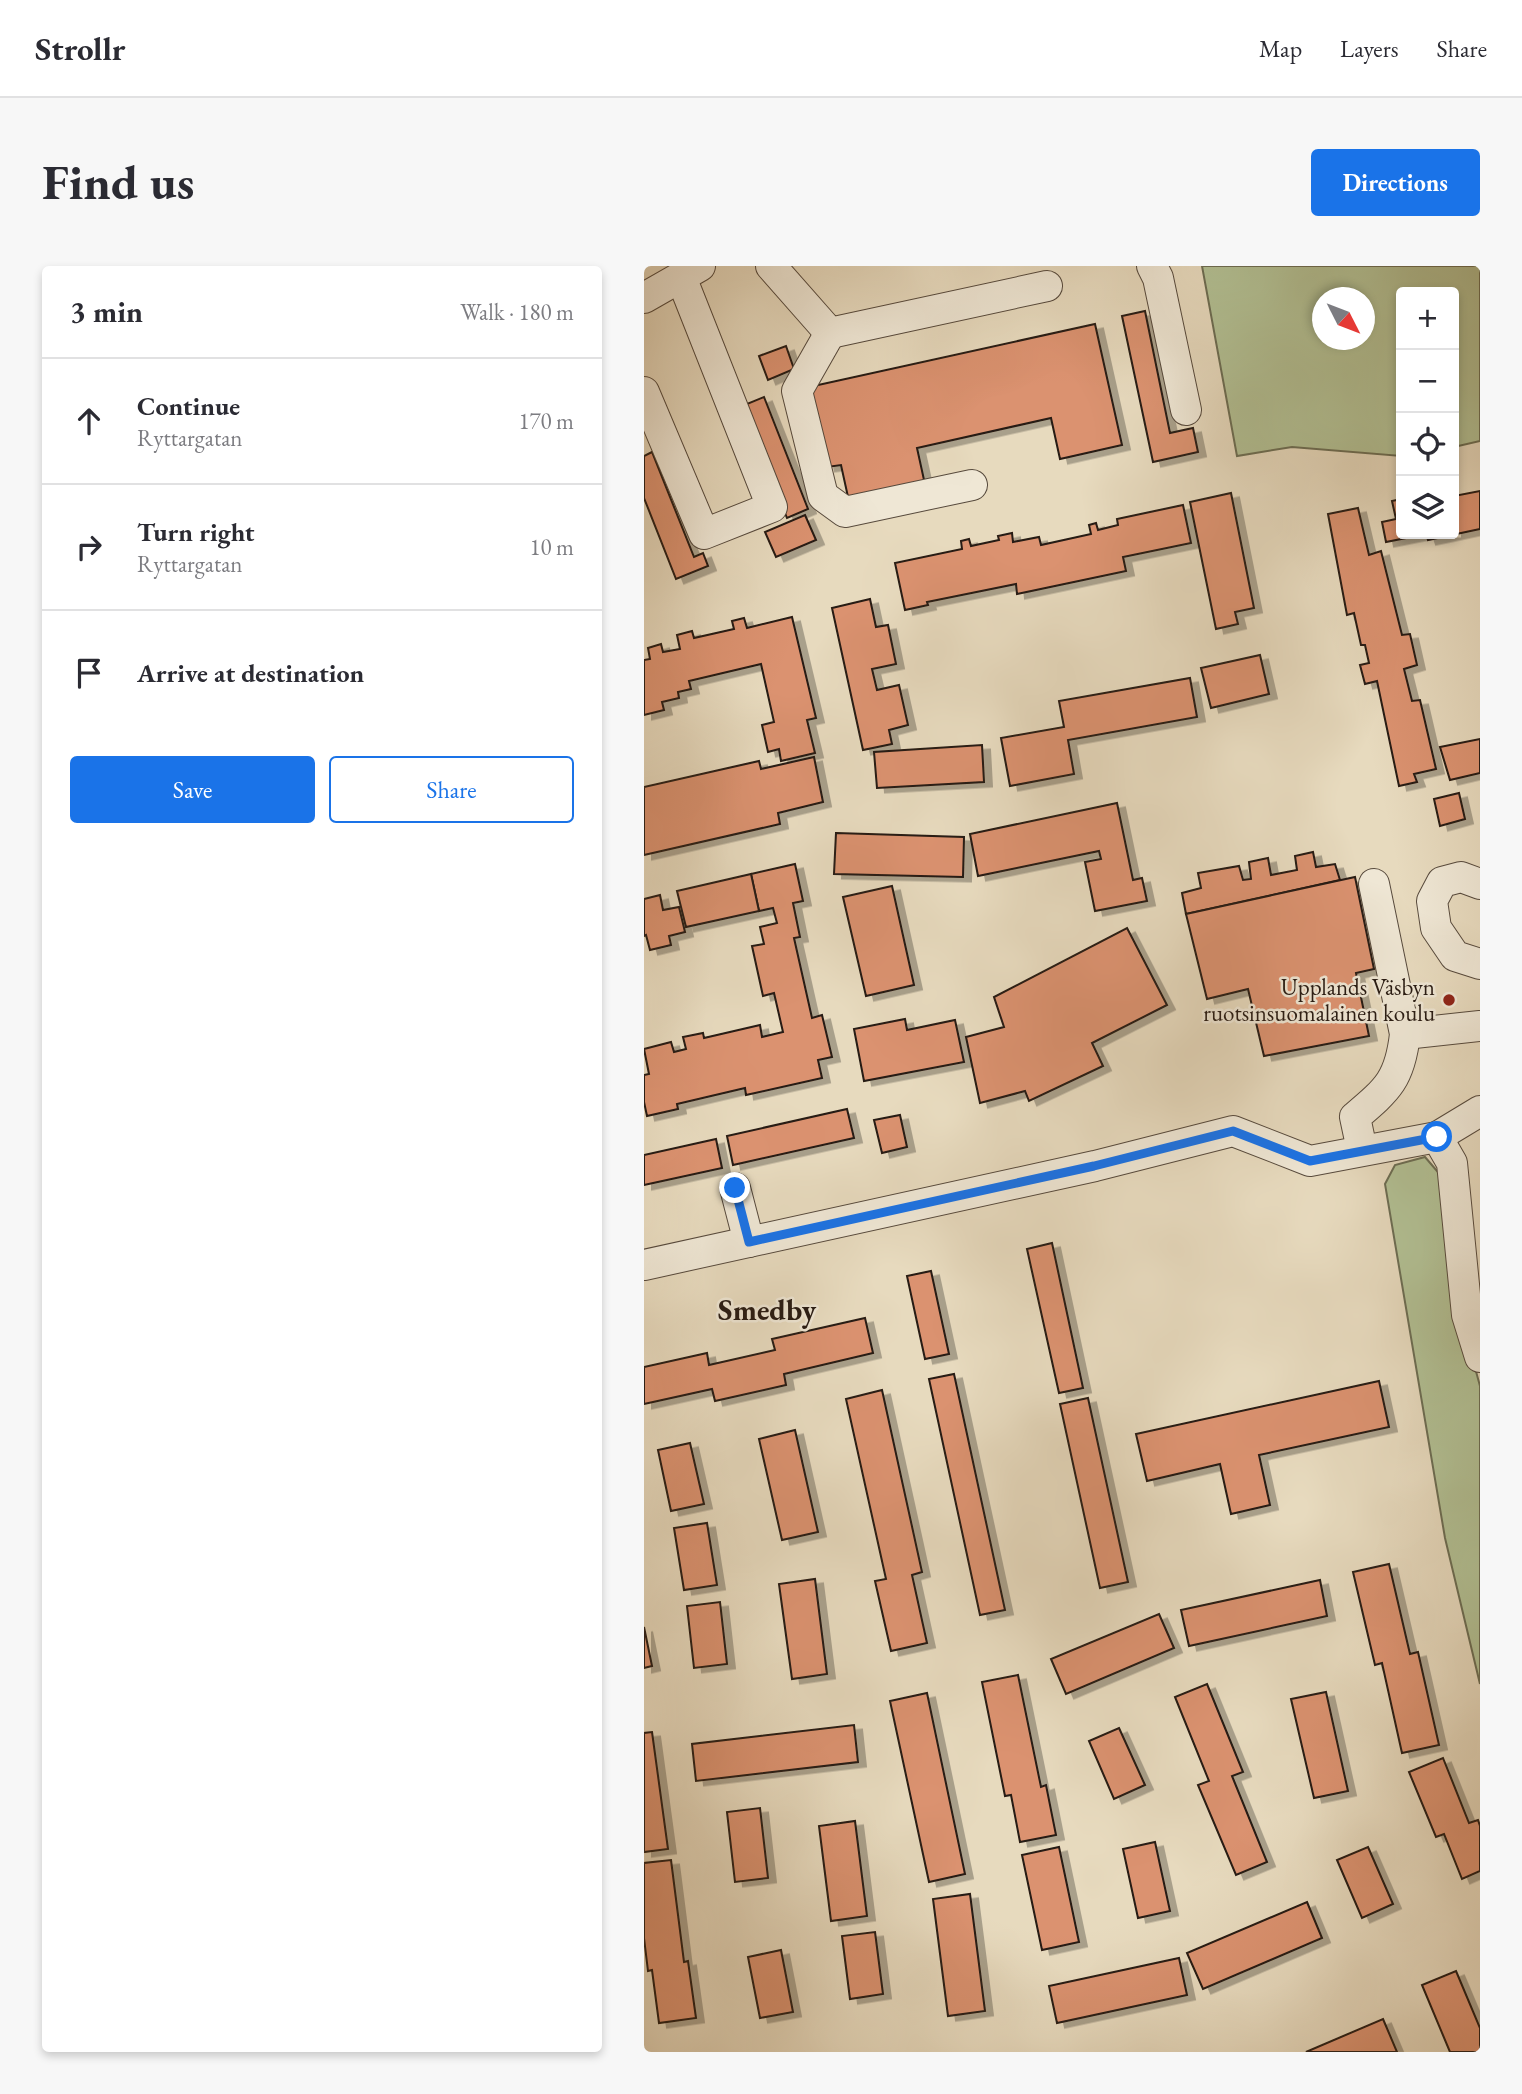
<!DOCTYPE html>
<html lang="en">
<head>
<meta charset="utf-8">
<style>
	:root { --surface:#fff; --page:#f7f7f7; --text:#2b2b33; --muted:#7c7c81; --line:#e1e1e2; --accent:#1a73e8 }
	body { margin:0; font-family:"EB Garamond",serif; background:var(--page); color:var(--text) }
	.controls { position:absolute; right:21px; top:21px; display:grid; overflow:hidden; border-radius:7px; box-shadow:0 4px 10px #0003 }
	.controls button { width:63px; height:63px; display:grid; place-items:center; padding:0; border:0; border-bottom:2px solid var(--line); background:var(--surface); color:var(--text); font:35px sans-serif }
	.compass { position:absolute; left:668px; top:21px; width:63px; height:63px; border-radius:50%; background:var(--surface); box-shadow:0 4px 10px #0003; rotate:132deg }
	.stop { position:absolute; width:21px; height:21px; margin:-16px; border:5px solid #1a73e8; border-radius:50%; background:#fff }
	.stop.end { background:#1a73e8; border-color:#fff; box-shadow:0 2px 7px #0008 }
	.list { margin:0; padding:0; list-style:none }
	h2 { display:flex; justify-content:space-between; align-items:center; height:91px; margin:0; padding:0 28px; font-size:30px }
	h2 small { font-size:23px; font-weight:400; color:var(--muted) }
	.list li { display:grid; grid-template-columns:46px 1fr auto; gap:21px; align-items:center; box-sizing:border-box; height:126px; padding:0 28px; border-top:2px solid var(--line) }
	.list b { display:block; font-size:26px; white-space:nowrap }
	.list p { margin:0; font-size:23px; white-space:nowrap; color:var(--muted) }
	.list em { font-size:23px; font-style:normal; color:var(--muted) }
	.actions { display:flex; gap:14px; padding:21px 28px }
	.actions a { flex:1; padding:16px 0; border:2px solid var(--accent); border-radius:7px; text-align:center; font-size:24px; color:var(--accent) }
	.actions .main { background:var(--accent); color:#fff }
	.icon { flex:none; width:38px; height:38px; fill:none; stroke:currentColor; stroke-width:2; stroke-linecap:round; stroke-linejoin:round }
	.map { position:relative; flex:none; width:836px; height:1786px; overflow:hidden; border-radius:7px }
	header { display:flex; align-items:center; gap:42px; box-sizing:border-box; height:98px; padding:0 35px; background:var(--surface); border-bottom:2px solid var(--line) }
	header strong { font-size:33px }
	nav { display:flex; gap:38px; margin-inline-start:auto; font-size:24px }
	.intro { display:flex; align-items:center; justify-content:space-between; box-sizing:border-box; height:168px; padding:0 42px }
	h1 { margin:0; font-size:49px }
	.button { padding:18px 32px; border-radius:7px; background:var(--accent); color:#fff; font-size:24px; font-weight:700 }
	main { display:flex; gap:42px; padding:0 42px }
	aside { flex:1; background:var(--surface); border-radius:7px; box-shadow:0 4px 10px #0003 }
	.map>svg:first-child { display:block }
</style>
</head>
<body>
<header>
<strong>Strollr</strong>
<nav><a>Map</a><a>Layers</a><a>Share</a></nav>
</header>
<div class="intro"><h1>Find us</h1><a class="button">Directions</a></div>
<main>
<aside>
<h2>3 min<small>Walk · 180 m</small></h2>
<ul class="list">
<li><svg class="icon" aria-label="ahead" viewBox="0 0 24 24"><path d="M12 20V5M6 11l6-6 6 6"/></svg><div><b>Continue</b><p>Ryttargatan</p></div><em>170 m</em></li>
<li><svg class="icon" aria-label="right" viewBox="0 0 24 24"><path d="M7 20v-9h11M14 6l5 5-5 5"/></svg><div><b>Turn right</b><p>Ryttargatan</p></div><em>10 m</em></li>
<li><svg class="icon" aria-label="arrive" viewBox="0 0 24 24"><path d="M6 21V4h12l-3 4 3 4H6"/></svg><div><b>Arrive at destination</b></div></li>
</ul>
<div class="actions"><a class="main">Save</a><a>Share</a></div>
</aside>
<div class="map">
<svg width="836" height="1786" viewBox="0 0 836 1786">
	<defs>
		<filter id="shadow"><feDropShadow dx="8" dy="4.5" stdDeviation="0" flood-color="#0004"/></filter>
	</defs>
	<rect width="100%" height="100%" fill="#e7dabe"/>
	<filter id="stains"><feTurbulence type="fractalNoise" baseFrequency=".00286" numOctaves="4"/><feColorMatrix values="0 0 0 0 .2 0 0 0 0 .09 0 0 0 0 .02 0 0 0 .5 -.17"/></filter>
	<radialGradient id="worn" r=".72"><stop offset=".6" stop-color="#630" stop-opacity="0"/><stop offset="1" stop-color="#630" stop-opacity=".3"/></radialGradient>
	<g fill="#b2c094" stroke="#6c6d53" stroke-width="2" fill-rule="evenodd">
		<path d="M 558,0 L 836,0 L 836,175 L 810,181 L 810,26 L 757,26 L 757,190 L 648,181 L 593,190 ZM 678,32 L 720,32 L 720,74 L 678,74 Z"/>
		<polygon points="781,891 799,912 816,1047 836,1120 836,1418 801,1272 741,918 751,899"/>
	</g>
	<g fill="#db9270" stroke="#271a12" stroke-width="2" filter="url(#shadow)">
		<polygon points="501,45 526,167 549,162 554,186 509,196 478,50"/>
		<polygon points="451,58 478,179 416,193 407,152 273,182 282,223 206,240 197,199 183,201 165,121"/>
		<polygon points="142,80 150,103 124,114 115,90"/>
		<polygon points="120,131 164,243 143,252 98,140"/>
		<polygon points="8,186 50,291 59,287 64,300 32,313 0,232 0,190"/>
		<polygon points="836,225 836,263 784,274 782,268 810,268 810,230"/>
		<polygon points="587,227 610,342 591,346 594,358 572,363 546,236"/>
		<polygon points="757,233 757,268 782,268 742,276 738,256 752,253 748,235"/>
		<polygon points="539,239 547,277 479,291 482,305 373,328 372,318 283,336 284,339 261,344 251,297 318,283 317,275 325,273 327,280 355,274 354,270 368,267 369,276 395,271 397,279 447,268 445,259 452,257 454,264 474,259 473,253"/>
		<polygon points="714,242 725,289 737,285 758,369 766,368 773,399 760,403 768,435 776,434 792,503 770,508 773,516 755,520 733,415 721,418 716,399 725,397 721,379 717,379 710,347 703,349 684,248"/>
		<polygon points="161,249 172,274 132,291 121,266"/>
		<polygon points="226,333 232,361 244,359 252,398 228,403 233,424 255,419 264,459 245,464 248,478 219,484 188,342"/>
		<polygon points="148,351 172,452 163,454 171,487 137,495 135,483 124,486 118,459 130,456 117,398 45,415 47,423 34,426 35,432 18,436 20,444 0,449 0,394 6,393 4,382 17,378 19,386 36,383 33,369 48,365 50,372 90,363 88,355 100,352 103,362"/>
		<polygon points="616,389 625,428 567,442 557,402"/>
		<polygon points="546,412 553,451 424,474 430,508 366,520 357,472 420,461 415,435"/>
		<polygon points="836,473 836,507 806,514 796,481"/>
		<polygon points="338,479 340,516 233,522 230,486"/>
		<polygon points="170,491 179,536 134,547 136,558 0,589 0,521 115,495 117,503"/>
		<polygon points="815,527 821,553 796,560 790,533"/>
		<polygon points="473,537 489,614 498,612 503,635 451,645 441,596 457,593 455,585 334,610 326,568"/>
		<polygon points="192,567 320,571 319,611 190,608"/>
		<polygon points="669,586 672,601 691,598 696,614 542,648 538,627 557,622 554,607 595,600 599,614 607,613 605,596 624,592 627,609 653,604 651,590"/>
		<polygon points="151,598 159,635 149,637 156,671 150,672 168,752 178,749 188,791 174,794 178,812 102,829 101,822 33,838 34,843 3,850 0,836 0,809 5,808 0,783 27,776 30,786 42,783 39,771 59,767 60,772 116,759 118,771 139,766 130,727 119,730 108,680 120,678 116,661 133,657 129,642 115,645 107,608"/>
		<polygon points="107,608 115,645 42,661 33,625"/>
		<polygon points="711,611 730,703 712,707 725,770 620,790 604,723 563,733 542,648"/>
		<polygon points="248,620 270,719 222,730 199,631"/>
		<polygon points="16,629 19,644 35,641 41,666 25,670 27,679 6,684 2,669 0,670 0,633"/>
		<polygon points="483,662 523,739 448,777 459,800 385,835 381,825 336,837 322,771 360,761 350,731"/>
		<polygon points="261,753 263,764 311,754 320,796 220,815 210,763"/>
		<polygon points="203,843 210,872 89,899 83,870"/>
		<polygon points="256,849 263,881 238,887 230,854"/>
		<polygon points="72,873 78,902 0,919 0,889"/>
		<polygon points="408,977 439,1122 415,1127 383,983"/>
		<polygon points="287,1005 305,1088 281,1093 263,1010"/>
		<polygon points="221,1052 229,1087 140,1108 142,1119 71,1135 68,1123 0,1138 0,1101 63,1087 65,1099 131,1084 128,1073"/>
		<polygon points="310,1108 361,1344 336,1349 285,1113"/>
		<polygon points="735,1115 745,1161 615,1189 626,1239 587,1248 576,1198 503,1215 492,1168"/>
		<polygon points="238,1124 278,1306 268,1309 283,1377 247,1385 231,1315 242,1313 202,1133"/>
		<polygon points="444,1132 484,1316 456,1322 416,1138"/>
		<polygon points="151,1164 174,1266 138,1274 115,1173"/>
		<polygon points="46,1177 60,1238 27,1245 14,1184"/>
		<polygon points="63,1257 73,1319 40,1324 30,1262"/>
		<polygon points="745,1298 766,1388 774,1386 795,1479 758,1487 738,1397 731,1399 709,1306"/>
		<polygon points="171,1313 183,1408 148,1413 135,1318"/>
		<polygon points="676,1314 683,1350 545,1380 537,1344"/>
		<polygon points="76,1336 83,1398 50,1402 43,1340"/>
		<polygon points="515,1348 530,1382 422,1428 407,1393"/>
		<polygon points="0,1361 8,1400 0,1402"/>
		<polygon points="374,1409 397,1521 402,1519 412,1569 376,1576 367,1529 361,1530 338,1416"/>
		<polygon points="563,1418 599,1506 588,1510 623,1596 592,1609 554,1519 565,1515 531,1431"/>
		<polygon points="682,1426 704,1525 670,1532 647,1433"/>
		<polygon points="283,1427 321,1608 285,1616 246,1435"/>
		<polygon points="210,1459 214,1496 52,1515 48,1478"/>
		<polygon points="475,1462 501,1519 470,1533 445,1475"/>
		<polygon points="8,1466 24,1583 0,1586 0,1467"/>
		<polygon points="799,1492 825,1557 834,1554 836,1560 836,1605 818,1613 800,1568 792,1571 765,1506"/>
		<polygon points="116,1542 124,1612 91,1616 83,1546"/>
		<polygon points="211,1555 223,1650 187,1655 175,1560"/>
		<polygon points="511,1576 526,1645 494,1652 479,1583"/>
		<polygon points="415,1581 435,1676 398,1684 378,1589"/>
		<polygon points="724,1581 749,1638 718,1652 693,1594"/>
		<polygon points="27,1594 40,1696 44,1695 52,1752 15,1757 8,1704 4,1705 0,1672 0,1597"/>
		<polygon points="326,1628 341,1745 304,1750 289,1633"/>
		<polygon points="663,1636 678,1672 559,1723 543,1687"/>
		<polygon points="231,1666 239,1728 206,1733 198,1670"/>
		<polygon points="137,1684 149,1746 116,1752 104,1691"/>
		<polygon points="535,1692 543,1729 413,1757 405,1720"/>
		<polygon points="812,1705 836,1762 836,1786 806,1786 778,1719"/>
		<polygon points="739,1753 753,1786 662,1786"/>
	</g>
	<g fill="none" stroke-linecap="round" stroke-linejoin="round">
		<g stroke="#574a3d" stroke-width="32">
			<g id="minor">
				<polyline points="127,0 186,67 403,20"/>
				<polyline points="508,0 514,12 542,144"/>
				<polyline points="0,32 56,0"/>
				<polyline points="186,67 153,125 179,230 201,246 328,219"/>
				<polyline points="0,126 60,268 128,241 37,11"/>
				<polyline points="836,618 817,611 798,616 788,635 792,662 811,690 836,698"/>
				<polyline points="761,768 836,760"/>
				<polyline points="793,871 836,845"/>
				<path d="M 718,884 L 711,851 C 744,823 756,813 761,768 L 730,618"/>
				<polyline points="91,922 105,976"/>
				<polyline points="0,999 451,900 589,865 666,895 793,871 808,897 823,1049 836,1091"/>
			</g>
		</g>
		<use href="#minor" stroke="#efe7d5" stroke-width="30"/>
	</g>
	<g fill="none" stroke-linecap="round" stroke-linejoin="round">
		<polyline stroke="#1a73e8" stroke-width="9" points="91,922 105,976 450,900 589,865 666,895 793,871"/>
	</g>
	<circle fill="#8f2418" stroke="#efe7d5" stroke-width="2.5" cx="805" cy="734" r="7"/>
	<g text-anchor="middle" stroke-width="5" stroke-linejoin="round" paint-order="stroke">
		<g font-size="23" fill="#271a12" stroke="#efe7d5" text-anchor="end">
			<text x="791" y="729">Upplands Väsbyn<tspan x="791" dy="26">ruotsinsuomalainen koulu</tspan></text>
		</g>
		<g font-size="30" font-weight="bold" fill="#271a12" stroke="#efe7d5">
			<text x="123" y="1054">Smedby</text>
		</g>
	</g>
	<rect width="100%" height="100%" filter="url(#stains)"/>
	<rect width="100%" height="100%" fill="url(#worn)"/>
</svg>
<div class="controls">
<button>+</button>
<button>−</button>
<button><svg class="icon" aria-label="locate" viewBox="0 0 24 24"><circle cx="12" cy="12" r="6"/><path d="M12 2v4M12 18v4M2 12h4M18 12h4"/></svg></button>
<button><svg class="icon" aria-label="layers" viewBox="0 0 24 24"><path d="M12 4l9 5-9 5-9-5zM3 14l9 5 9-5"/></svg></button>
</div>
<svg class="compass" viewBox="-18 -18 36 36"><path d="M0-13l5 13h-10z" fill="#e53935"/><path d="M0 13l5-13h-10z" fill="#7c7c81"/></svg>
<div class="stop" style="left:793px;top:871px"></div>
<div class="stop end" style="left:91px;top:922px"></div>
</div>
</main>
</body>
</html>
